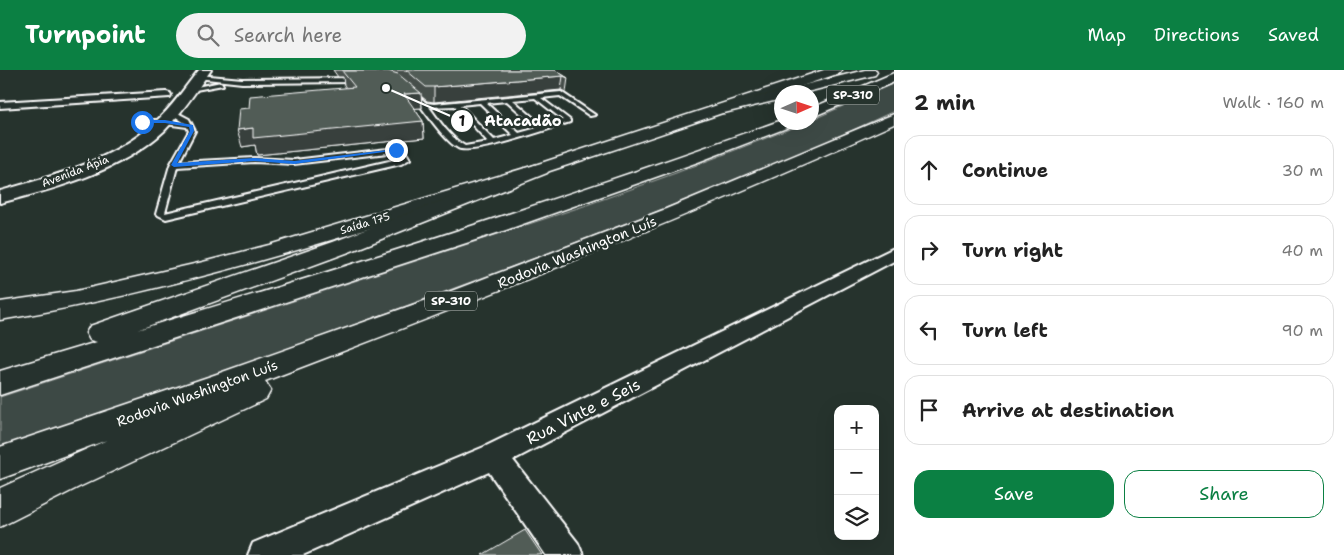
<!DOCTYPE html>
<html lang="en">
<head>
<meta charset="utf-8">
<style>
	:root { --surface:#fff; --page:#f2f2f2; --text:#222; --muted:#767676; --line:#e0e0e0; --accent:#0b8043 }
	body { margin:0; font-family:"Shantell Sans",sans-serif; background:var(--page); color:var(--text) }
	.controls { position:absolute; right:15px; bottom:15px; display:grid; overflow:hidden; border-radius:10px; box-shadow:0 5px 20px #0002 }
	.controls button { width:45px; height:45px; display:grid; place-items:center; padding:0; border:0; border-bottom:1px solid var(--line); background:var(--surface); color:var(--text); font:25px sans-serif }
	.compass { position:absolute; left:774px; top:15px; width:45px; height:45px; border-radius:50%; background:var(--surface); box-shadow:0 5px 20px #0002; rotate:87deg }
	.stop { position:absolute; width:15px; height:15px; margin:-11px; border:4px solid #1a73e8; border-radius:50%; background:#fff }
	.stop.end { background:#1a73e8; border-color:#fff; box-shadow:0 1px 5px #0008 }
	.list { margin:0; padding:0; list-style:none }
	h2 { display:flex; justify-content:space-between; align-items:center; height:65px; margin:0; padding:0 20px; font-size:21px }
	h2 small { font-size:16px; font-weight:400; color:var(--muted) }
	.list li { display:grid; grid-template-columns:32px 1fr auto; gap:15px; align-items:center; box-sizing:border-box; height:70px; margin:0 10px 10px; padding:0 10px; border:1px solid var(--line); border-radius:15px }
	.list b { display:block; font-size:19px; white-space:nowrap }
	.list em { font-size:16px; font-style:normal; color:var(--muted) }
	.actions { display:flex; gap:10px; padding:15px 20px }
	.actions a { flex:1; padding:11px 0; border:1px solid var(--accent); border-radius:15px; text-align:center; font-size:18px; color:var(--accent) }
	.actions .main { background:var(--accent); color:#fff }
	.icon { flex:none; width:28px; height:28px; fill:none; stroke:currentColor; stroke-width:2; stroke-linecap:round; stroke-linejoin:round }
	.map { position:relative; flex:none; width:894px; height:485px; overflow:hidden }
	header { display:flex; align-items:center; gap:30px; box-sizing:border-box; height:70px; padding:0 25px; background:var(--accent); color:#fff }
	header strong { font-size:24px }
	nav { display:flex; gap:28px; margin-inline-start:auto; font-size:18px }
	.search { width:350px; height:45px; background:var(--page); display:flex; align-items:center; gap:12px; box-sizing:border-box; padding:0 18px; border-radius:28px; color:var(--muted); font-size:19px }
	main { display:flex }
	aside { flex:1; background:var(--surface) }
	.map>svg:first-child { display:block }
</style>
</head>
<body>
<header>
<strong>Turnpoint</strong>
<div class="search"><svg class="icon" aria-label="search" viewBox="0 0 24 24"><circle cx="10" cy="10" r="6"/><path d="M15 15l6 6"/></svg>Search here</div>
<nav><a>Map</a><a>Directions</a><a>Saved</a></nav>
</header>
<main>
<div class="map">
<svg width="894" height="485" viewBox="0 0 894 485">
	<rect width="100%" height="100%" fill="#26332d"/>
	<filter id="ink" filterUnits="userSpaceOnUse"><feTurbulence type="fractalNoise" baseFrequency=".02" numOctaves="2"/><feDisplacementMap in="SourceGraphic" scale="10" xChannelSelector="R" yChannelSelector="G"/><feConvolveMatrix kernelMatrix="1 2 1 2 8 2 1 2 1" color-interpolation-filters="sRGB"/></filter>
	<g filter="url(#ink)">
		<path fill="#3e4944" stroke="#9ea4a2" d="M 894,13 L 894,41 C 780,95 661,140 543,185 C 363,253 182,317 0,379 L 0,327 L 584,136 L 676,103 L 805,53 L 812,52 L 812,50 Z"/>
		<g fill="none" stroke-linecap="round" stroke-linejoin="round">
			<g stroke="#fff" stroke-width="4">
				<g id="service">
					<polygon points="199,5 242,9 357,8 360,10 357,12 242,13 197,8"/>
					<polygon points="221,12 223,15 190,21 187,19"/>
					<path d="M 411,19 L 426,33 L 434,34 L 561,22 L 595,45 L 590,46 L 560,26 L 541,28 L 570,50 L 570,52 C 552,58 471,86 458,78 C 442,69 423,37 409,22 ZM 535,28 L 563,50 L 543,56 L 513,30 ZM 507,31 L 537,58 L 519,63 L 486,33 ZM 480,33 L 513,65 L 494,70 L 460,35 ZM 455,36 L 488,72 L 465,76 C 450,68 439,50 429,37 Z"/>
					<path d="M 172,40 L 189,49 L 195,61 L 179,92 L 254,88 L 294,90 L 396,78 L 405,81 L 410,89 L 401,94 L 166,149 L 156,144 L 170,95 L 189,61 L 187,57 L 165,54 L 143,54 L 140,52 L 143,50 L 165,50 L 185,53 L 170,43 L 169,42 ZM 396,82 L 400,83 L 402,88 L 165,143 L 177,97 L 254,92 L 294,94 Z"/>
				</g>
			</g>
			<g stroke="#fff" stroke-width="4">
				<g id="minor">
					<polygon points="166,22 170,23 171,25 170,27 0,38 0,32"/>
					<polygon points="894,178 894,191 513,390 578,473 583,485 546,485 489,402 303,485 248,485 253,473 484,377"/>
				</g>
			</g>
			<g stroke="#fff" stroke-width="4">
				<path id="tertiary" d="M 199,0 L 211,0 C 196,21 182,43 164,61 C 121,101 55,119 0,133 L 0,121 C 53,106 113,91 154,53 C 172,38 184,18 199,0 Z"/>
			</g>
			<g stroke="#fff" stroke-width="3">
				<path id="secondary" d="M 824,0 L 842,0 L 840,3 C 699,51 557,100 414,145 C 277,187 141,227 0,250 L 0,232 L 76,221 L 203,192 L 269,175 L 535,95 Z"/>
			</g>
			<g stroke="#fff" stroke-width="3">
				<g id="motorway">
					<polygon points="865,0 876,0 877,2 875,5 807,22 782,22 782,29 724,43 719,42 717,39 719,36 782,21 786,22 788,19"/>
					<polygon points="894,3 894,12 812,47 812,38"/>
					<path d="M 894,44 L 894,54 C 688,147 477,231 265,311 L 271,320 L 266,329 L 79,417 L 0,457 L 0,418 L 107,370 L 0,409 L 0,377 L 214,305 L 441,225 L 666,139 Z"/>
					<path d="M 782,50 L 782,52 L 796,52 L 794,55 L 698,92 L 503,161 L 0,325 L 0,301 L 97,272 L 90,270 L 86,263 L 90,256 L 333,172 L 535,95 L 541,94 L 547,95 L 550,99 L 547,103 L 349,182 L 137,260 C 354,195 569,127 782,50 Z"/>
				</g>
			</g>
			<use href="#service" fill="#26332d" fill-rule="evenodd"/>
			<use href="#minor" fill="#26332d" fill-rule="evenodd"/>
			<use href="#tertiary" fill="#26332d" fill-rule="evenodd"/>
			<use href="#secondary" fill="#26332d" fill-rule="evenodd"/>
			<use href="#motorway" fill="#26332d" fill-rule="evenodd"/>
		</g>
		<polygon fill="#464f4b" stroke="#fff" points="333,0 555,0 568,8 566,22 561,20 434,32 427,31 421,26 422,38 414,38 423,51 424,68 257,85 255,75 242,77 249,38 346,18 344,15 343,7 338,7"/>
		<g fill="#39403d" stroke="#fff">
			<polygon points="563,6 561,20 434,32 434,17"/>
			<polygon points="421,23 422,38 405,39 404,24"/>
			<polygon points="423,51 424,68 257,85 255,75 242,77 237,60 253,58"/>
		</g>
		<g fill="#515c57" stroke="#fff">
			<polygon points="406,0 555,0 568,8 563,6 434,17 426,17"/>
			<polygon points="342,1 388,1 398,4 421,23 404,24 423,51 253,68 253,58 237,60 239,39 249,38 250,26 355,17"/>
			<polygon points="525,460 542,485 482,485"/>
		</g>
	</g>
	<polygon fill="#1a73e8" points="142,50 165,50 193,55 194,61 177,93 254,88 294,91 396,79 399,80 294,94 254,91 174,97 171,95 190,61 189,57 165,53 141,53"/>
	<g text-anchor="middle" stroke-width="5" stroke-linejoin="round" paint-order="stroke">
		<g font-size="11" fill="#fff" stroke="#26332d">
			<text transform="translate(75 101) rotate(-21)" y="4">Avenida Ápia</text>
			<text transform="translate(365 153) rotate(-17)" y="4">Saída 175</text>
		</g>
		<g fill="#26332d" stroke="#bec2c0" stroke-width="1">
			<rect x="827" y="15.5" width="52" height="19" rx="4"/>
			<rect x="425" y="221.5" width="52" height="19" rx="4"/>
		</g>
		<g font-size="12" font-weight="bold" fill="#fff">
			<text x="853" y="29">SP-310</text>
			<text x="451" y="235">SP-310</text>
		</g>
		<g font-size="14" fill="#fff" stroke="#26332d">
			<text transform="translate(577 182) rotate(-22)" y="5">Rodovia Washington Luís</text>
			<text transform="translate(197 323) rotate(-20)" y="5">Rodovia Washington Luís</text>
		</g>
		<g font-size="16" fill="#fff" stroke="#26332d">
			<text transform="translate(583 341) rotate(-27)" y="6">Rua Vinte e Seis</text>
		</g>
	</g>
	<path fill="none" stroke="#fff" stroke-width="2" d="M386 18L462 51"/>
	<g fill="#fff" stroke="#26332d" stroke-width="2">
		<circle cx="386" cy="18" r="5"/>
		<circle cx="462" cy="51" r="12"/>
	</g>
	<g font-size="15" text-anchor="middle" font-weight="bold" fill="#111">
		<text x="462" y="56">1</text>
	</g>
	<g font-size="15" text-anchor="middle" font-weight="bold" fill="#fff" stroke="#26332d" stroke-width="5" stroke-linejoin="round" paint-order="stroke">
		<text x="523" y="56">Atacadão</text>
	</g>
</svg>
<div class="controls">
<button>+</button>
<button>−</button>
<button><svg class="icon" aria-label="layers" viewBox="0 0 24 24"><path d="M12 4l9 5-9 5-9-5zM3 14l9 5 9-5"/></svg></button>
</div>
<svg class="compass" viewBox="-18 -18 36 36"><path d="M0-13l5 13h-10z" fill="#e53935"/><path d="M0 13l5-13h-10z" fill="#767676"/></svg>
<div class="stop" style="left:142px;top:52px"></div>
<div class="stop end" style="left:396px;top:80px"></div>
</div>
<aside>
<h2>2 min<small>Walk · 160 m</small></h2>
<ul class="list">
<li><svg class="icon" aria-label="ahead" viewBox="0 0 24 24"><path d="M12 20V5M6 11l6-6 6 6"/></svg><div><b>Continue</b></div><em>30 m</em></li>
<li><svg class="icon" aria-label="right" viewBox="0 0 24 24"><path d="M7 20v-9h11M14 6l5 5-5 5"/></svg><div><b>Turn right</b></div><em>40 m</em></li>
<li><svg class="icon" aria-label="left" viewBox="0 0 24 24"><path d="M17 20v-9H6M10 6l-5 5 5 5"/></svg><div><b>Turn left</b></div><em>90 m</em></li>
<li><svg class="icon" aria-label="arrive" viewBox="0 0 24 24"><path d="M6 21V4h12l-3 4 3 4H6"/></svg><div><b>Arrive at destination</b></div></li>
</ul>
<div class="actions"><a class="main">Save</a><a>Share</a></div>
</aside>
</main>
</body>
</html>
